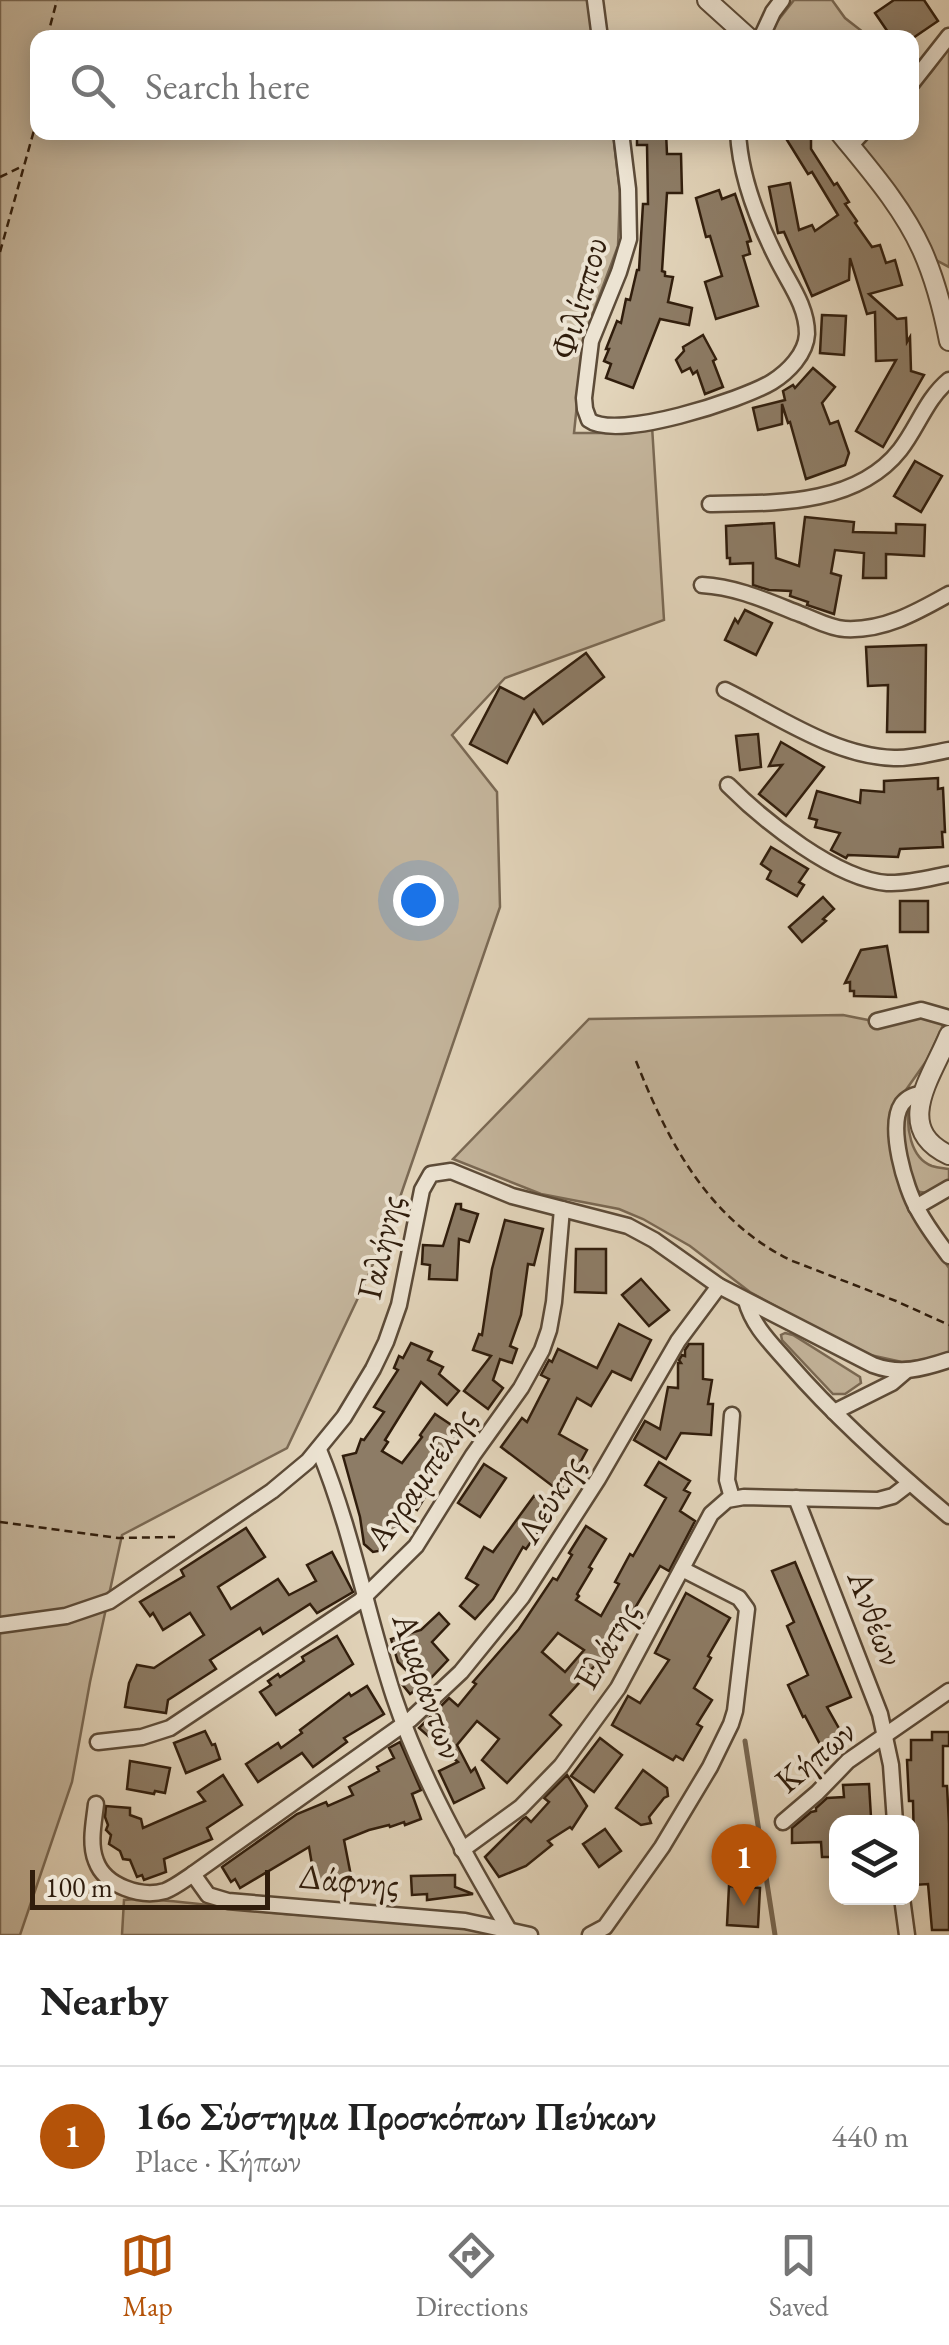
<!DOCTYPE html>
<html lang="en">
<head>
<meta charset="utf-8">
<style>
	:root { --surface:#fff; --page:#f2f2f2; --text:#222; --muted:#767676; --line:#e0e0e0; --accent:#b45309 }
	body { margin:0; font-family:"EB Garamond",serif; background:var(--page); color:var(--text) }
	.controls { position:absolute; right:30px; bottom:30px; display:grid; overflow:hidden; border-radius:20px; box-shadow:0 5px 25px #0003 }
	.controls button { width:90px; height:90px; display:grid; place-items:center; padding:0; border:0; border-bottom:2px solid var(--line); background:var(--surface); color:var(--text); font:50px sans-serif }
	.scale { position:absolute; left:30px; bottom:25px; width:240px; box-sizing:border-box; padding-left:10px; border:5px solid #301d0c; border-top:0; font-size:28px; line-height:35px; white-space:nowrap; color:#301d0c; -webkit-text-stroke:8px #ece3d2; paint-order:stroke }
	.you { position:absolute; left:418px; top:900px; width:35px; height:35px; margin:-25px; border:8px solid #fff; border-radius:50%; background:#1a73e8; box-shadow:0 0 0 15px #1a73e833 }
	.badge { display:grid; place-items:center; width:65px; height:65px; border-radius:50%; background:var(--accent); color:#fff; font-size:32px; font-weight:700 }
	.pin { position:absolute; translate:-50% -82px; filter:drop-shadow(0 2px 5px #0008) }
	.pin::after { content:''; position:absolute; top:52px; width:35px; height:30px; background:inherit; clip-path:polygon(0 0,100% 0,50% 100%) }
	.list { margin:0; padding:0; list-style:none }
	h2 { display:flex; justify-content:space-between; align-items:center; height:130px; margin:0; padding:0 40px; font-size:42px }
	h2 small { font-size:32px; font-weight:400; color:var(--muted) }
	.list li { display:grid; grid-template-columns:65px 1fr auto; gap:30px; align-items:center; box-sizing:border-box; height:140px; padding:0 40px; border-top:2px solid var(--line) }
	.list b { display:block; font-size:38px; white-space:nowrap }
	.list p { margin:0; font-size:32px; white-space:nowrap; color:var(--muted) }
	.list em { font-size:32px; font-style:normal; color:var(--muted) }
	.icon { flex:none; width:55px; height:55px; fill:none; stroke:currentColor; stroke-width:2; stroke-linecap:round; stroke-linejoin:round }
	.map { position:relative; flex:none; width:949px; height:1935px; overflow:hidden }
	.search { position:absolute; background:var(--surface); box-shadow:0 5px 25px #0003; left:30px; right:30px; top:30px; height:110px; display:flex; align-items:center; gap:25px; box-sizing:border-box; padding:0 35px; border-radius:20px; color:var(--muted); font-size:38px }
	.sheet { height:270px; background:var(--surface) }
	nav { display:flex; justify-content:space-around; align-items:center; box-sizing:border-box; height:140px; border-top:2px solid var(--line); background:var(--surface); font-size:28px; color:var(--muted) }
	nav a { display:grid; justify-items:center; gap:5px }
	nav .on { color:var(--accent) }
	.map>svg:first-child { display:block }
</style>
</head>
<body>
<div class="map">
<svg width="949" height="1935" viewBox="0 0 949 1935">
	<rect width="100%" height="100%" fill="#e2d4ba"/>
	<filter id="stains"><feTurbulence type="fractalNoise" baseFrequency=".002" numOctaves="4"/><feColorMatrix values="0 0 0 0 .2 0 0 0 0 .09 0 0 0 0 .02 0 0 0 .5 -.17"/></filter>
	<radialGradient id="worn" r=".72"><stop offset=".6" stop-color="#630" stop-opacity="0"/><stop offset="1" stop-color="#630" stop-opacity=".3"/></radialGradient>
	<g fill="#c4b59c" stroke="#7a6954" stroke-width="2.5">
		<polygon points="0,0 588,0 594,37 38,38 38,132 613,133 620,193 618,246 584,337 574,433 602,433 652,426 664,620 505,678 452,735 497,792 500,907 397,1206 366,1281 287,1448 122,1535 90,1682 72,1782 20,1935 0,1935"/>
		<polygon points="794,0 832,0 845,18 863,32 866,37 771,37 776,23"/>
		<path d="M 949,47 L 949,267 L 936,260 C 919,217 889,179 859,144 L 872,133 L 912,132 L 912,94 L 932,71 Z"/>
		<polygon points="843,1015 868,1020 875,1025 931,1015 944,1023 927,1060 896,1104 891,1140 910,1212 949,1268 949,1353 931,1359 902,1362 861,1353 750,1292 690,1246 643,1219 619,1209 541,1194 453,1159 589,1019"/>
		<path d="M 909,1107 C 906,1126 910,1158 932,1166 C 938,1168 943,1168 949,1169 L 949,1182 C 939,1187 927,1197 916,1190 L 903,1146 L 905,1110 Z"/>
		<polygon points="785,1333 793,1335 860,1377 861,1383 845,1394 833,1394 782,1340 781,1335"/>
		<path d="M 137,1899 C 186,1900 235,1910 285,1914 C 351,1919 431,1919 495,1935 L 122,1935 L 124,1900 Z"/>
	</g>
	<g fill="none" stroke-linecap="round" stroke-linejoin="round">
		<polyline stroke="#766651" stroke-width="5" points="745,1741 775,1935"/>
	</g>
	<g fill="#8d7c66" stroke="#301d0c" stroke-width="2.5" fill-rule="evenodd">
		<polygon points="894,0 924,0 938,21 913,38 892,38 875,13"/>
		<polygon points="637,132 666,132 667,154 681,154 682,193 667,193 662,271 665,272 665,276 673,277 668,302 692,308 689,325 660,319 633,388 606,378 611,364 604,361 609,349 606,349 617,321 621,323 626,299 630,300 637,270 639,270 643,204 648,204 647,145 637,145"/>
		<polygon points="782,132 811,132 811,149 834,185 837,183 849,202 845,204 857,221 855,223 872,247 880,245 886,263 895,260 902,285 869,294 897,319 906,318 907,342 910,337 911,371 924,375 883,447 856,431 896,360 876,361 875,312 867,314 850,258 849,280 812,296 784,232 778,233 769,187 790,183 799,230 812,225 815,231 838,215 812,172 808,174"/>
		<polygon points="719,190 722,199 735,194 746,226 751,241 747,242 750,254 743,256 758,306 716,319 705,282 722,276 710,236 706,237 696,198"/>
		<polygon points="822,315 846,316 844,355 820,353"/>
		<polygon points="703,335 716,359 713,361 723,387 705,394 697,371 693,374 690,368 682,372 676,360 684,351 683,347"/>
		<polygon points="813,368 835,387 822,403 830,424 838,421 849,453 845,465 806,479 790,422 788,423 782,404 782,424 758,430 753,408 785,400 783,391 793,385 795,388"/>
		<polygon points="915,461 942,476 921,512 894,496"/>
		<polygon points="805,517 854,522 853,532 896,533 896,524 925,525 924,556 886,554 886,578 863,578 864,553 835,550 831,573 841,576 834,614 807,605 808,602 790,596 791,591 769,590 753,585 753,563 730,564 730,558 727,558 726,526 774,523 776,558 799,566"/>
		<polygon points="745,610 772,623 756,655 725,640 735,619 738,623"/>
		<polygon points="926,645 925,732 887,732 888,685 868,686 866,647"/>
		<polygon points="586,653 604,677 543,724 534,710 507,763 470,744 500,687 524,699"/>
		<polygon points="758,734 761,767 740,770 736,736"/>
		<polygon points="781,742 824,767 786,816 759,794 782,765 769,766"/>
		<polygon points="938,778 938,789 943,788 945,832 942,832 943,847 900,849 898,857 848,855 846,858 831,850 840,833 815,827 817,820 809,818 817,791 860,803 861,790 884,792 884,781"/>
		<polygon points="771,847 808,869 799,882 804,885 797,896 767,879 771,871 761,864"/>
		<polygon points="823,897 834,909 823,919 826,921 802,942 789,927"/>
		<rect x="900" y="901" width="28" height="31"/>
		<polygon points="887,946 896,997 854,996 854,991 850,991 850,982 845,983 861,950"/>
		<polygon points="456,1204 461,1204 461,1209 478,1214 469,1242 459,1239 457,1280 429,1279 430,1265 422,1264 423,1245 443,1246"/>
		<polygon points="505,1220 543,1229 534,1265 528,1264 521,1315 510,1346 517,1349 512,1363 500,1359 493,1380 503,1388 488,1409 464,1391 491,1356 473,1350 479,1334 482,1335 492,1269"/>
		<polygon points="576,1249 606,1249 606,1293 575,1292"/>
		<polygon points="641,1279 669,1310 649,1326 622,1295"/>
		<polygon points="619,1324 651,1340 631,1380 612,1371 591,1406 577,1398 559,1434 587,1450 563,1494 501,1447 522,1418 527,1422 549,1379 541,1375 549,1360 552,1362 558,1349 597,1368"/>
		<polygon points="411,1343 432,1352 428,1360 443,1367 439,1374 459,1391 447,1405 421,1382 385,1440 388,1442 382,1451 402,1463 422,1437 420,1435 435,1414 465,1434 450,1456 441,1450 426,1470 431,1473 418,1493 425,1497 417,1510 412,1507 392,1533 384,1550 373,1552 364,1544 360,1517 343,1456 356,1453 361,1439 364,1440 384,1412 374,1407 398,1370 394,1368 399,1356 403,1358"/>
		<polygon points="689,1344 703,1344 703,1379 712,1380 708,1404 713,1404 711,1435 681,1433 666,1459 634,1440 645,1421 660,1429 668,1387 678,1388 678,1363 681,1363 679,1360 682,1355 685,1356 685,1350"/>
		<path d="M 659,1462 L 690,1481 L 684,1490 L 690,1493 L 680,1511 L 695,1521 L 669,1571 L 660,1566 L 603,1662 L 600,1660 L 550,1715 L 561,1725 L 507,1783 L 482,1760 L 499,1739 L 477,1721 L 457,1745 L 471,1772 L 475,1768 L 484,1788 L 454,1803 L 439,1771 L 458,1762 L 419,1728 L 449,1698 L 458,1706 L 476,1684 L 473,1682 L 519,1629 L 553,1578 L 557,1580 L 572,1555 L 569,1553 L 586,1526 L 606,1539 L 589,1567 L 592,1569 L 577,1594 L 579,1596 L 576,1600 L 601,1616 L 619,1584 L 615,1582 L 630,1554 L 633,1556 L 666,1498 L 645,1485 ZM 558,1633 L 584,1650 L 565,1672 L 542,1652 Z"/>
		<polygon points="484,1464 506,1478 480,1517 458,1503"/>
		<polygon points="534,1496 554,1509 526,1549 523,1547 493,1599 475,1619 460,1606 478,1585 466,1578 484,1547 493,1552"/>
		<polygon points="246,1528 265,1557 218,1587 231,1609 278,1579 289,1595 316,1581 307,1565 332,1552 353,1592 317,1613 310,1604 263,1634 260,1628 210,1660 216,1669 168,1700 166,1713 125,1707 129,1683 137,1665 154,1668 204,1635 190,1613 163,1630 153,1613 150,1616 140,1602 184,1576 181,1570"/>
		<polygon points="795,1562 851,1697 827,1707 841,1732 831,1737 835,1744 823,1750 805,1716 803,1717 788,1685 808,1675 787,1626 794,1622 772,1571"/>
		<polygon points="686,1593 730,1618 708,1656 711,1658 694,1688 712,1700 697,1724 702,1727 683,1760 676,1756 673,1760 612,1725 628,1696 640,1703 669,1660 655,1653"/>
		<polygon points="439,1613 449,1624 432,1642 448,1660 429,1680 410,1694 401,1683 411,1675 398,1662 391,1639 421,1630"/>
		<polygon points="337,1636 353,1664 276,1715 260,1692 271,1685 268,1681 278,1674 280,1677 304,1661 302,1657"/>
		<polygon points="367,1686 384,1714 344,1738 347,1742 313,1767 302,1753 258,1782 246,1764 278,1743 281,1748 302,1733 300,1730 349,1693 351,1696"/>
		<polygon points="205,1731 212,1745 215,1744 220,1759 186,1773 174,1743"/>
		<polygon points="932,1732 949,1732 949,1746 943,1746 943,1786 947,1786 949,1824 949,1930 932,1930 928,1884 914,1885 912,1862 912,1847 914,1846 913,1801 909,1801 907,1760 911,1760 911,1740 932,1740"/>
		<polygon points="600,1738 622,1755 594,1792 571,1776"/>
		<polygon points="400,1742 421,1790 412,1794 421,1819 405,1825 404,1822 390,1827 389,1825 369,1830 344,1840 352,1881 316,1888 309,1847 240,1888 235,1879 231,1882 222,1867 297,1814 326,1802 328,1806 353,1795 349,1787 379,1771 377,1767 394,1758 389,1748"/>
		<polygon points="130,1761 170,1768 165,1793 155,1791 154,1794 127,1789"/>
		<polygon points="643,1770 667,1788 668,1796 664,1798 649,1817 651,1823 641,1825 616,1808"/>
		<polygon points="223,1775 242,1805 207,1828 212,1839 164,1859 166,1872 144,1880 142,1875 137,1877 130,1860 123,1859 120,1851 109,1844 111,1835 106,1830 108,1825 105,1817 106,1806 130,1808 130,1815 141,1819 143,1828 205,1801 198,1792"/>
		<polygon points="567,1775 587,1806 572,1829 570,1827 548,1841 552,1845 526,1866 499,1877 485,1857 523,1819 526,1817 531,1822 549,1802 544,1798"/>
		<polygon points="869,1784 871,1817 855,1818 855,1822 836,1822 836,1857 822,1857 821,1842 792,1843 792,1828 811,1812 816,1811 816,1808 827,1798 844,1797 843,1785"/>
		<polygon points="605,1829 621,1851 599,1867 583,1844"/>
		<polygon points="455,1875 455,1887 473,1894 427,1900 427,1894 412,1895 411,1876"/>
		<polygon points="729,1886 760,1888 758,1927 727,1925"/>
	</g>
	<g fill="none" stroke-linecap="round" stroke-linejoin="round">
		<g stroke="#5c4b38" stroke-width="19">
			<g id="minor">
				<polyline points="595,0 600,38"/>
				<polyline points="761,38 773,12 782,0"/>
				<polyline points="912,83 949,36"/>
				<path d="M 621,132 L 628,189 L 629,239 L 619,272 L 591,341 L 584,398 L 585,409 L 589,420 C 617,441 742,400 772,382 C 788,372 806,354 807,334 C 807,305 788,282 776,257 C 757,219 740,175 738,132"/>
				<polyline points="850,146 863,132"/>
				<path d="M 710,504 C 773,503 856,506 900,450 C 918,427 926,399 949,380"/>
				<path d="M 702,585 C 737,587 767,601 800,614 C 814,619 829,628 845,629 C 884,631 917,612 949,594"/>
				<path d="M 725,690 C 778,716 834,756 894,758 C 912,759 931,753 949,750"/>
				<path d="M 728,785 C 764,821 836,879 887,883 C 908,884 929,878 949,874"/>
				<polyline points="877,1021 921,1010 949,1018"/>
				<path d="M 923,1093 C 915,1095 908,1096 902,1104 C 887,1126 905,1188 918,1210 C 927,1227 938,1241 949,1256"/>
				<polyline points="916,1207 949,1188"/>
				<path d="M 746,1301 C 753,1327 772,1344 790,1365 C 838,1420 893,1469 949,1516"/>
				<polyline points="834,1412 892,1383 906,1371"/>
				<polyline points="732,1415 727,1480 732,1498"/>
				<path d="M 319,1450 C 352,1530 367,1615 394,1697 C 422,1780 465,1855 509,1930"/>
				<polyline points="796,1498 880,1714 891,1765 895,1822"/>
				<path d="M 0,1625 L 66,1616 L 110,1601 L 272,1491 L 308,1461 L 344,1417 L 373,1369 L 386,1342 L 399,1305 L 422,1190 L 431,1174 L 451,1171 L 512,1196 L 628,1226 L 654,1240 L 719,1286 L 873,1365 C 900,1375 922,1369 949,1360"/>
				<polyline points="98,1742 142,1737 170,1728 360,1601 416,1546 473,1455 521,1388 542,1350 549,1330 554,1302 562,1209"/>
				<path d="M 96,1804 C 94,1822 89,1844 96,1861 C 105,1886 141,1898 165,1891 C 175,1887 184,1880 193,1874"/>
				<polyline points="783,1822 817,1793 848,1761 949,1691"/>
				<polyline points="462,1850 521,1807 561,1766 618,1688 711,1514 727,1500 744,1497 878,1500 893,1496 910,1483"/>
				<polyline points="902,1898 907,1935"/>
				<polyline points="530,1935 465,1921 228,1901 208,1895 193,1874 411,1719 461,1672 522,1597 598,1479 678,1341 719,1286"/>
				<polyline points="590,1935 605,1927 662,1847 710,1767 731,1724 735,1711 747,1609 739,1598 682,1569"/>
			</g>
		</g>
		<g stroke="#5c4b38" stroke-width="22">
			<g id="tertiary">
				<polyline points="707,0 749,38"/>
				<path d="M 839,132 C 869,169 902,206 922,250 C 935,279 943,310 949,341"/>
				<path d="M 949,1035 C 933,1075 891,1128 949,1155"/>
			</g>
		</g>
		<g stroke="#301d0c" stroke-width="2.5" stroke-dasharray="8 5" stroke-linecap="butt">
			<polyline points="47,38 57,0"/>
			<polyline points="0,177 21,167"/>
			<polyline points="0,252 38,116"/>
			<path d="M 636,1061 C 668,1142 708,1219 790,1260 L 896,1301 L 949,1325"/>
			<polyline points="0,1522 118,1538 175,1537"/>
		</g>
		<use href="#minor" stroke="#ece3d2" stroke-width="14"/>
		<use href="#tertiary" stroke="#ece3d2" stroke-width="18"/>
	</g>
	<g text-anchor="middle" stroke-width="8" stroke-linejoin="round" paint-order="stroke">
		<g font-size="35" fill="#301d0c" stroke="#ece3d2">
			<text transform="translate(579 298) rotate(-74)" y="12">Φιλίππου</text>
			<text transform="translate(380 1247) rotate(-77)" y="12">Γαλήνης</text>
			<text transform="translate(420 1478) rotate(-55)" y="12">Αγραμπέλης</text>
			<text transform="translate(550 1499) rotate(-58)" y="12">Λεύκης</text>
			<text transform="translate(876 1618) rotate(69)" y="12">Ανθέων</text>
			<text transform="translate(606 1645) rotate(-60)" y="12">Ελάτης</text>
			<text transform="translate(428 1686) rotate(71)" y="12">Αμαράντων</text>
			<text transform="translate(815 1756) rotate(-40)" y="12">Κήπων</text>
			<text transform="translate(349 1880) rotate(5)" y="12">Δάφνης</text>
		</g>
	</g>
	<rect width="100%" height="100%" filter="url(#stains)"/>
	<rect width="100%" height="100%" fill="url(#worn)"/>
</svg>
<div class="controls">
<button><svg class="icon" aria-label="layers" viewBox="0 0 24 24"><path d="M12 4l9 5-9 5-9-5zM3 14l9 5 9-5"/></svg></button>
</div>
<div class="scale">100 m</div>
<div class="you"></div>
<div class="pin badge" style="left:744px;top:1906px">1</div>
<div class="search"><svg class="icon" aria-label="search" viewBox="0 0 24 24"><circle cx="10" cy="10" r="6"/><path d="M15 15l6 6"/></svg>Search here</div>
</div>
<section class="sheet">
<h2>Nearby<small></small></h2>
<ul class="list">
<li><span class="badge">1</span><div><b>16ο Σύστημα Προσκόπων Πεύκων</b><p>Place · Κήπων</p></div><em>440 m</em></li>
</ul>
</section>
<nav>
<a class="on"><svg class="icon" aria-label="map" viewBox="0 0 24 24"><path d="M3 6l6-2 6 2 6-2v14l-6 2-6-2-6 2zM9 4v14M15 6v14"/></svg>Map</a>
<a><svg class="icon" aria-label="directions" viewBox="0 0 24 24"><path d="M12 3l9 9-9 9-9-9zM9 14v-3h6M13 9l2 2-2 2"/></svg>Directions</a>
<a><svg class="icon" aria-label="saved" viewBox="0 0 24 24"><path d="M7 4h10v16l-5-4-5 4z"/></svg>Saved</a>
</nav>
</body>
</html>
